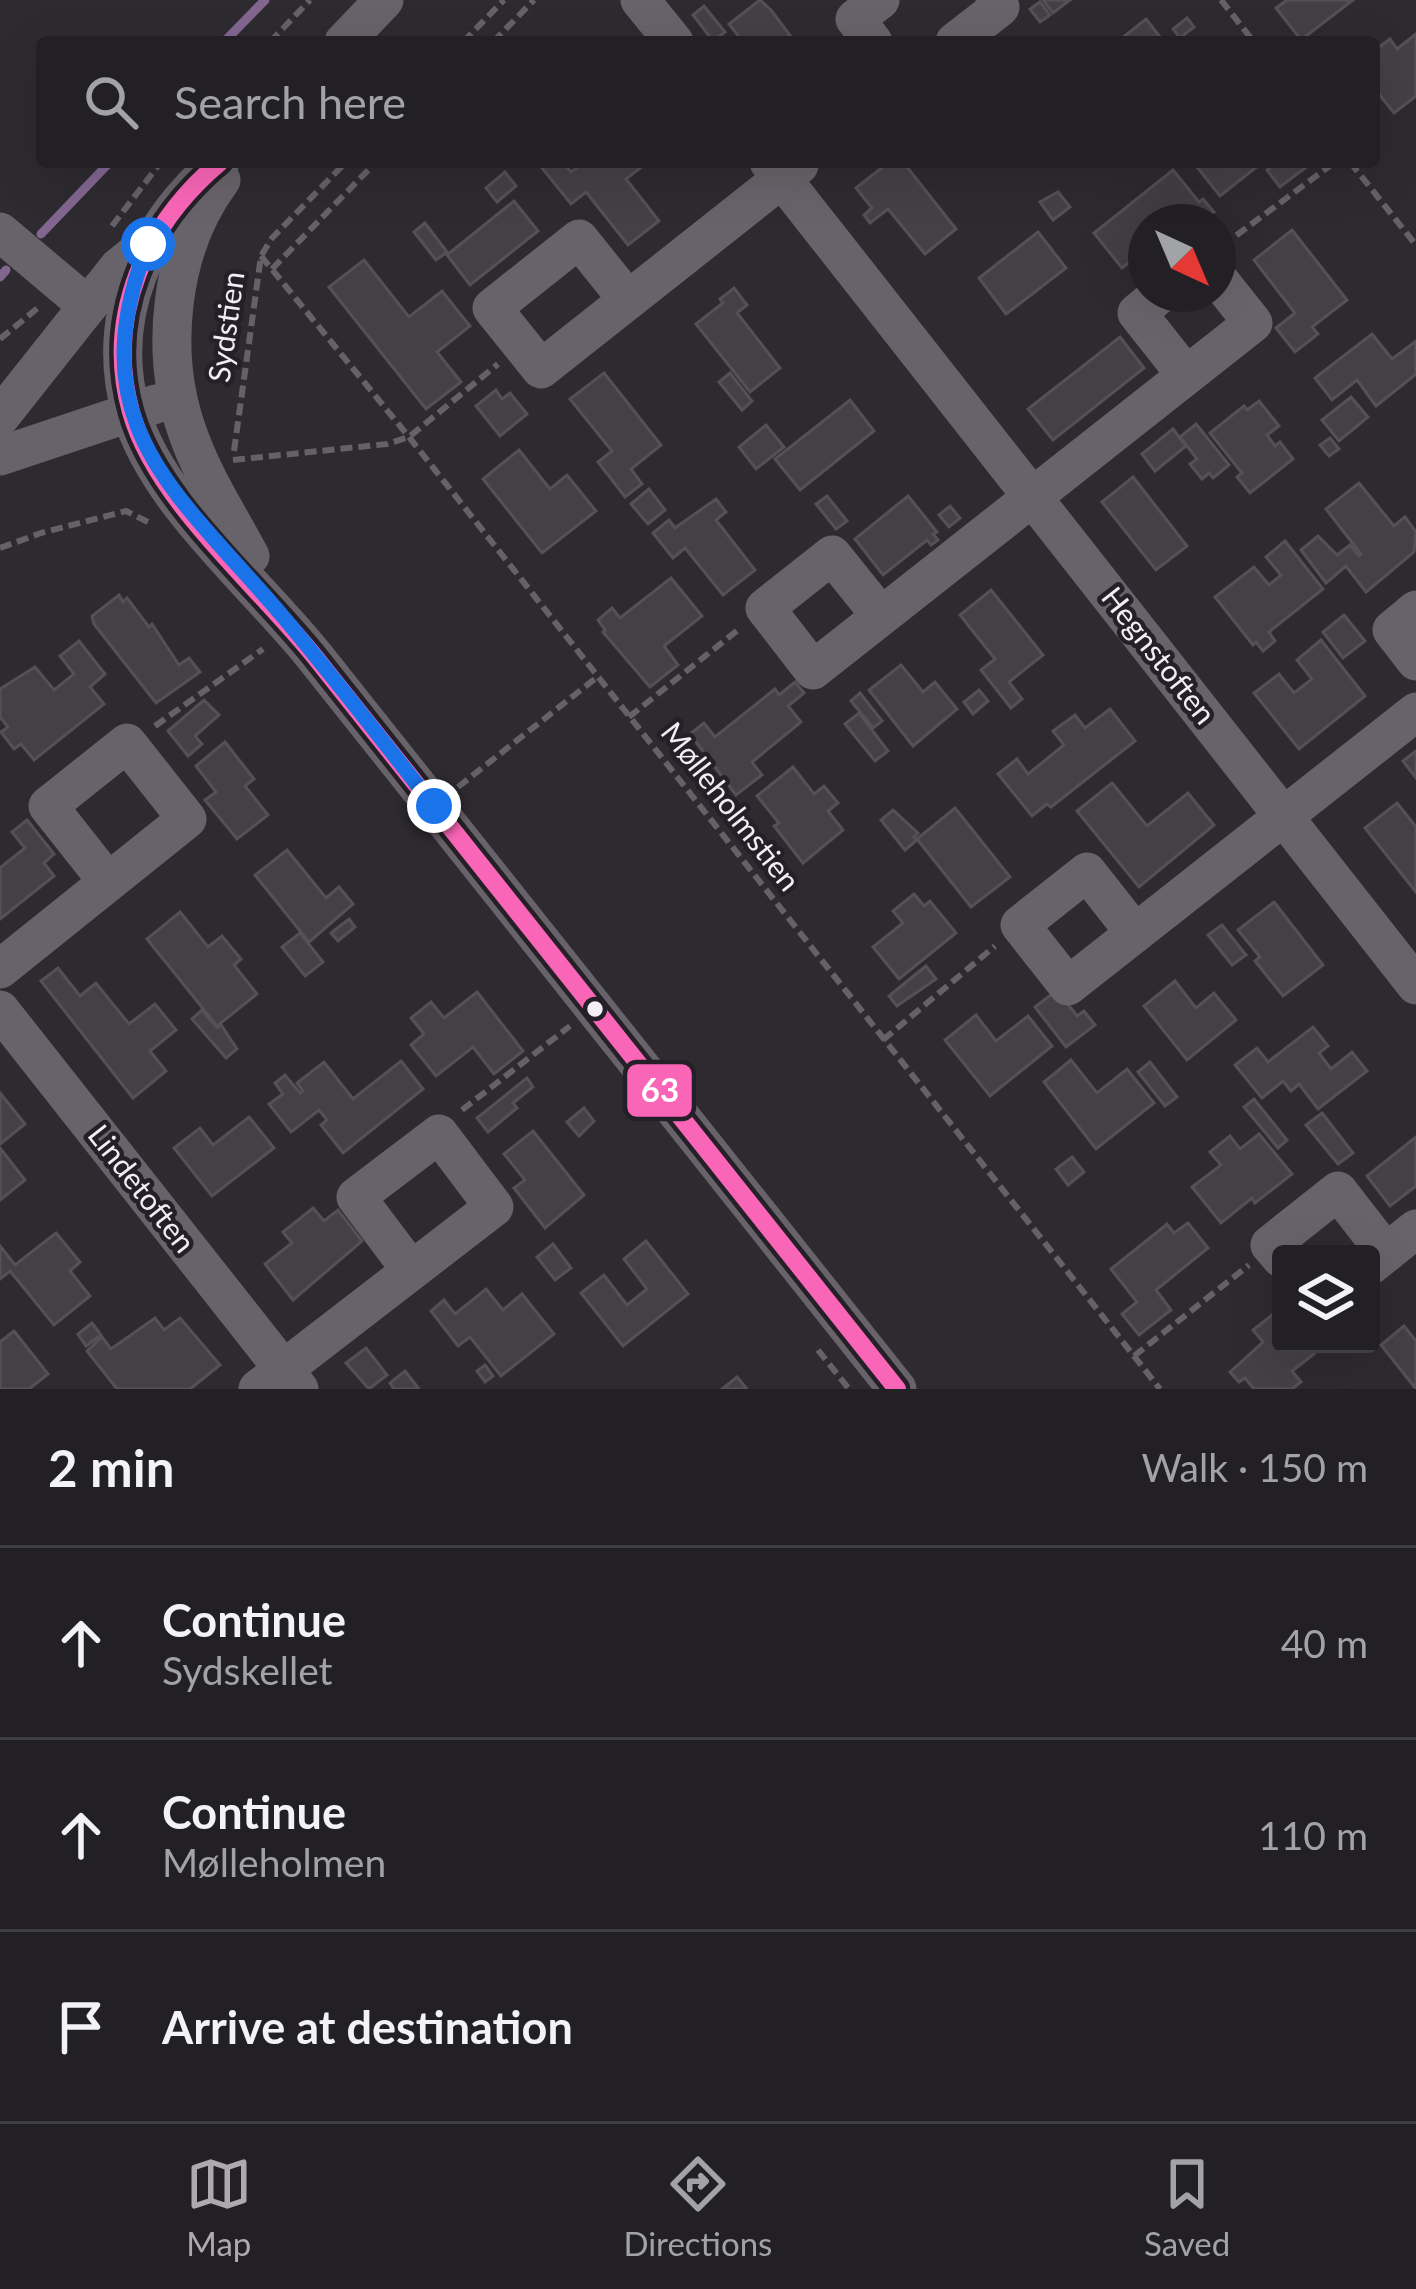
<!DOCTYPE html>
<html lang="en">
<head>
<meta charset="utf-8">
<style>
	:root { --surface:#222024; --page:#2e2d31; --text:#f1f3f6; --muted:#a2a3a6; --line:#3f3e41; --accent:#adaaaf }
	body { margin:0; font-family:Lato,sans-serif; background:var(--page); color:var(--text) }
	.controls { position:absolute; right:36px; bottom:36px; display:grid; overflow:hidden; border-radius:12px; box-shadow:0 12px 48px #0002 }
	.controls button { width:108px; height:108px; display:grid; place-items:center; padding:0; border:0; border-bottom:3px solid var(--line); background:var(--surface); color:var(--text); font:60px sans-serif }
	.compass { position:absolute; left:1128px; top:204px; width:108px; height:108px; border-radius:50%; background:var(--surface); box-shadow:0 12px 48px #0002; rotate:136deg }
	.stop { position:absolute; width:36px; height:36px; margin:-27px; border:9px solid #1a73e8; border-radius:50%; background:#fff }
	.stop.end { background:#1a73e8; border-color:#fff; box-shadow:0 3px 12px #0008 }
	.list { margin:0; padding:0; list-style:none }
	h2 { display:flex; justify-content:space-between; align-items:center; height:156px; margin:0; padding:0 48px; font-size:51px }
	h2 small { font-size:39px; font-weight:400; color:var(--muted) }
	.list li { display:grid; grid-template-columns:78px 1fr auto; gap:36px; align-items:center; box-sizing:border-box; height:192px; padding:0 48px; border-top:3px solid var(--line) }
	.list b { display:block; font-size:45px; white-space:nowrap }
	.list p { margin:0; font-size:39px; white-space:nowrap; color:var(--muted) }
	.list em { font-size:39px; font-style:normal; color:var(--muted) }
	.icon { flex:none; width:66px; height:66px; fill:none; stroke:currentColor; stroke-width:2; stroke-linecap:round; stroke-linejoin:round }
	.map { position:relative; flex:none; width:1416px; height:1389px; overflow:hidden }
	.search { position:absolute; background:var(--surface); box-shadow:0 12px 48px #0002; left:36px; right:36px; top:36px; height:132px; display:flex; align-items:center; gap:30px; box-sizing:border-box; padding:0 42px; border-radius:12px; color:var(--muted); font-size:45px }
	.sheet { height:732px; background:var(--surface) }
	nav { display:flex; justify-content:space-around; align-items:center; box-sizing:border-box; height:168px; border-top:3px solid var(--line); background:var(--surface); font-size:33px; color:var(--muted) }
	nav a { display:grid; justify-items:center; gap:6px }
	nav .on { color:var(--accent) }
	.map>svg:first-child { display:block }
</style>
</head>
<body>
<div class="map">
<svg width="1416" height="1389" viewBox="0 0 1416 1389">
	<rect width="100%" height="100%" fill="#2e2b30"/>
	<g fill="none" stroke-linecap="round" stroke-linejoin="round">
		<g stroke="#826690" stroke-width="9">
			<polyline points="224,42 265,0"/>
			<polyline points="41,234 110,162"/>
			<polyline points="0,277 6,270"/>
		</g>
	</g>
	<g fill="#444145" stroke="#545156" stroke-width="3">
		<polygon points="760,0 771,10 795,42 743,42 729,24"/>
		<polygon points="1043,0 1070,0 1053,13"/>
		<polygon points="1287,0 1353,0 1301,40 1276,8"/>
		<polygon points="1040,2 1050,15 1040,22 1030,9"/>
		<polygon points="704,6 725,32 713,41 693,15"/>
		<polygon points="1187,18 1194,27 1180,38 1173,29"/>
		<polygon points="1146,19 1164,42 1117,42"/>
		<polygon points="1416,34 1416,96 1394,113 1374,88 1374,51 1390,39 1397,49"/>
		<polygon points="549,162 563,162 571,172 585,162 648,162 626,179 659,221 628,245 586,192 571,204 542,168"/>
		<polygon points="889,162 903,162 956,229 925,254 888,209 870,223 864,215 872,208 856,188"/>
		<polygon points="1193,162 1263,162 1220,196"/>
		<polygon points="1277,162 1313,162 1280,187 1267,170"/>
		<polygon points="1173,170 1199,202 1203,199 1214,212 1201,222 1146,222 1146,249 1122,268 1094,233"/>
		<polygon points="505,172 516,186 497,202 486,188"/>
		<polygon points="1058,192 1070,207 1053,220 1040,202"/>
		<polygon points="514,201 538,231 470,285 447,255"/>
		<polygon points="425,223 447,252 436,260 414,232"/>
		<polygon points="1292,230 1347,300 1312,327 1318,334 1295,352 1276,328 1295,313 1254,260"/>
		<polygon points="1038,232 1066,268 1006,314 979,278"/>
		<polygon points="364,260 409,317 442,291 470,326 437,352 461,382 426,409 329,287"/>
		<polygon points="734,288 747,305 737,313 780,368 750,392 696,324 723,303 720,299"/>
		<polygon points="1372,334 1392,359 1416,341 1416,374 1376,406 1357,380 1332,400 1315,378"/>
		<polygon points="1120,337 1144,368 1053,440 1028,409"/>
		<polygon points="604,373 661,445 631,469 642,484 625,497 598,462 612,451 570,399"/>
		<polygon points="730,373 752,401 742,410 719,382"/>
		<polygon points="496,390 502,399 510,393 527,414 500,436 476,406"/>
		<polygon points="1351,397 1368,417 1339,441 1322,420"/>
		<polygon points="850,400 874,431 800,490 775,459"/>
		<polygon points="1259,401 1279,426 1267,435 1275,446 1280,442 1293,459 1250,493 1237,477 1242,473 1210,433 1244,406 1247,410"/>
		<polygon points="1196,424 1229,465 1213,478 1209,473 1202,479 1190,464 1197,459 1180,437"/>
		<polygon points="766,425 784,447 756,469 739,447"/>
		<polygon points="1173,429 1186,446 1155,471 1142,454"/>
		<polygon points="1330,438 1339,449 1329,456 1320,445"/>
		<polygon points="519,450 550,489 567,475 596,511 542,553 483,479"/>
		<polygon points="1133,477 1187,546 1156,570 1102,502"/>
		<polygon points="1359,483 1394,526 1405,517 1416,532 1414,552 1366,592 1346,566 1326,583 1301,550 1318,536 1337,555 1350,545 1359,556 1361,554 1326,509"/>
		<polygon points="649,489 665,510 648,524 631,504"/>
		<polygon points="827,496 847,521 836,529 816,504"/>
		<polygon points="908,496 937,532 933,534 938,540 931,545 927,540 883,575 855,539"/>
		<polygon points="716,499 726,512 716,520 755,570 723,595 685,548 673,558 653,533 669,520 675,528"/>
		<polygon points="950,506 960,518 949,527 939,515"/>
		<polygon points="1285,541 1323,589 1269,632 1275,641 1263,651 1256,642 1253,645 1215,597 1254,567 1269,585 1281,575 1266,557"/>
		<polygon points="671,578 702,616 664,646 678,665 650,687 603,632 605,630 598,620 612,608 620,618"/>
		<polygon points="991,590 1043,655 1009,682 1022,699 1011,708 981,670 995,659 960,615"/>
		<polygon points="119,595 123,602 127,598 149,627 152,624 179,665 189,658 200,672 156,703 94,624 92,616"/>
		<polygon points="1344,615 1365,641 1343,658 1323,632"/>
		<polygon points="1321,640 1365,696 1299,749 1254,693 1279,674 1294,693 1312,679 1297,660"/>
		<polygon points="79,641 105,674 90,687 104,704 34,760 21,744 14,749 1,732 8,727 0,717 0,689 35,667 54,690 74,674 60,656"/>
		<polygon points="901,665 923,692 935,682 957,709 913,746 869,690"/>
		<polygon points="795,682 804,693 788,706 801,722 752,762 762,775 736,795 690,734 704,723 715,737 775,689 779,695"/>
		<polygon points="979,690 988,701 973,714 964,702"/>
		<polygon points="860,693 882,721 873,728 851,701"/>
		<polygon points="204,700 219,715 195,736 202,744 188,756 168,731"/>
		<polygon points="1110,709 1135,741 1051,807 1047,804 1032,816 998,774 1017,759 1028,774 1064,745 1053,731 1075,715 1085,728"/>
		<polygon points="859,713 888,751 875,761 845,724"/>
		<polygon points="225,742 254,779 245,786 268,815 237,839 205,800 216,792 196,766"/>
		<polygon points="1416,751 1416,778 1403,761"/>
		<polygon points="793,767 814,794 824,786 838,803 828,811 843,830 803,863 774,826 779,823 757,796"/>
		<polygon points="1112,783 1147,826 1188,793 1214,825 1139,887 1077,811"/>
		<polygon points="1397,803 1416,827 1416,892 1365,828"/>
		<polygon points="955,808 1010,877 971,907 917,839"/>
		<polygon points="893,810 918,833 914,837 917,840 905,850 881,820"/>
		<polygon points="27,820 54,854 44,863 54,876 0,919 0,868 25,848 12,832"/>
		<polygon points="287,850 326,898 339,887 353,904 309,942 255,875"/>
		<polygon points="914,894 924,906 930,901 956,933 899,979 873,947 903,923 893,911"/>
		<polygon points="1274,902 1323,965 1283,996 1255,961 1260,957 1238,930"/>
		<polygon points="180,912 208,947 222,936 241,959 234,965 257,994 217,1026 147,939"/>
		<polygon points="349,919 355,927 338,941 331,933"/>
		<polygon points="1222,925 1246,955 1232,965 1208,935"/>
		<polygon points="300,933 323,962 305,976 282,947"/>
		<polygon points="926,966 936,979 897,1006 889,996"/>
		<polygon points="58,968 80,996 96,983 129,1024 155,1004 176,1030 150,1051 166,1071 133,1098 41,981"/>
		<polygon points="1175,981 1196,1008 1214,993 1236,1020 1187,1060 1144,1006"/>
		<polygon points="1057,990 1077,1016 1084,1011 1095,1025 1066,1047 1035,1007"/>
		<polygon points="477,992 523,1051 494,1074 473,1047 436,1076 411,1045 424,1034 411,1018 431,1002 444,1018"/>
		<polygon points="202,1010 217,1028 221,1025 237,1049 226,1058 192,1019"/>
		<polygon points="976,1015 996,1041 1028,1016 1052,1046 990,1096 945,1040"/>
		<polygon points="1313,1027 1328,1046 1319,1053 1331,1069 1352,1052 1367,1071 1318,1109 1299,1084 1291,1091 1283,1081 1262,1098 1235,1065 1257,1048 1268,1062"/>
		<polygon points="1071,1060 1097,1093 1127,1069 1154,1103 1096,1149 1044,1082"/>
		<polygon points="401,1061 423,1089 343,1153 321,1125 327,1120 319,1110 291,1132 269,1104 283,1094 275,1083 285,1075 300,1093 303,1091 297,1083 324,1062 353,1099"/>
		<polygon points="1150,1062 1177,1097 1165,1106 1138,1072"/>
		<polygon points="527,1078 533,1087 513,1103 517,1108 488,1132 477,1118"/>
		<polygon points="0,1093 25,1124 0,1144"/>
		<polygon points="1254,1099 1287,1140 1278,1148 1244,1107"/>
		<polygon points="584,1108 594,1121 579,1136 567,1122"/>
		<polygon points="1322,1113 1353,1153 1338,1164 1306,1125"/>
		<polygon points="249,1117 274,1148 212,1196 174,1148 200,1128 213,1145"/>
		<polygon points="533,1131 584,1195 545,1228 514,1188 525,1180 504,1154"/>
		<polygon points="1259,1134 1292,1174 1255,1203 1252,1198 1221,1223 1192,1187 1221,1165 1210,1152 1230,1136 1240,1149"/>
		<polygon points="1416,1137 1416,1186 1390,1206 1367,1176"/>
		<polygon points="0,1148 25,1180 0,1200"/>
		<polygon points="1072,1157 1084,1172 1068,1185 1056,1169"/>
		<polygon points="313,1208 324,1221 338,1210 362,1241 293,1300 265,1264 292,1243 283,1232"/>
		<polygon points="1188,1223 1208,1248 1156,1290 1171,1310 1139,1335 1122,1314 1137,1302 1111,1269 1167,1224 1174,1233"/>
		<polygon points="56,1233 80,1262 70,1271 90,1296 54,1325 10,1271 0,1279 0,1246 15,1265"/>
		<polygon points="646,1241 688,1294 623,1346 581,1293 604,1275 627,1305 647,1289 624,1259"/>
		<polygon points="553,1244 571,1268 555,1280 537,1257"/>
		<polygon points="486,1289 503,1310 522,1294 554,1334 501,1376 470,1337 458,1346 431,1311 444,1300 455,1314"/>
		<polygon points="1276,1312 1281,1317 1281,1344 1306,1344 1314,1354 1292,1371 1301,1382 1292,1389 1254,1389 1245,1378 1239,1382 1230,1372 1263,1342 1253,1330"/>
		<polygon points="155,1318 164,1330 180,1318 220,1365 190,1389 117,1389 87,1351 102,1337 111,1349"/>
		<polygon points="92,1323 101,1335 86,1346 78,1334"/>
		<polygon points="1404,1326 1416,1341 1416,1389 1381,1345"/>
		<polygon points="14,1331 48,1374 29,1389 0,1389 0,1342"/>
		<polygon points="366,1348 387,1375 369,1389 346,1363"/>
		<polygon points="485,1365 493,1376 485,1382 477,1371"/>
		<polygon points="405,1371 419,1389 394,1389 390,1383"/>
		<polygon points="737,1377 747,1389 722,1389"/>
	</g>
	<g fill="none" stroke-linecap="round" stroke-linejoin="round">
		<g stroke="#656267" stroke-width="6" stroke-dasharray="12 6" stroke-linecap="butt">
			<polyline points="1221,0 1254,42"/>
			<polyline points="270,42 310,0"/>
			<polyline points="463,42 504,0"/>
			<polyline points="493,42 534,0"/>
			<polyline points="1350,162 1416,245"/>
			<polyline points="112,226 161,162"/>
			<polyline points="1222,246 1335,162"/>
			<polyline points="261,256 409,437 1160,1389"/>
			<polyline points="272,269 376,162"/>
			<polyline points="0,339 39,307"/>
			<polyline points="234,451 261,256 272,238 346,162"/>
			<polyline points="233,460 387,444 409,437 498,364"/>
			<polyline points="0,548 41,533 126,511 150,523"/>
			<polyline points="629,717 739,629"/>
			<polyline points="155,726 263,649"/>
			<polyline points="458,787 596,678"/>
			<polyline points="883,1040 995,946"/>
			<polyline points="462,1110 570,1026"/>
			<polyline points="818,1350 849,1389"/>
			<polyline points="1134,1356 1249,1265"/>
		</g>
		<g stroke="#68636a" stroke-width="39">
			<polyline points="640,0 674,42"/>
			<polyline points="344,42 384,0"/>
			<polyline points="873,42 855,19 880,0"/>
			<polyline points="955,42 1000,7 995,0"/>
			<path d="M 220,162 C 146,224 104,316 131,412 C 156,501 257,584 315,657 C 509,901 703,1145 897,1389"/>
			<polyline points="769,162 1416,985"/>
			<path d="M 221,180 C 170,248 159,351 187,431 C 202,475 228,515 250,556"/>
			<polyline points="0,232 88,306"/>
			<polyline points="1160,294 1137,313 1186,375"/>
			<polyline points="628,300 579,239 492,308 541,369 799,165"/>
			<polyline points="0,417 118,268 139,251"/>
			<polyline points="0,456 156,404"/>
			<polyline points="1416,610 1392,630 1416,661"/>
			<polyline points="881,616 832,555 765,608 813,670 1253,323 1218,279"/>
			<polyline points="1135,933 1087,872 1020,925 1068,986 1416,712"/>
			<polyline points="0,969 187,819 127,743 48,806 108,882"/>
			<polyline points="0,1010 299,1389"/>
			<polyline points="1281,1258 1270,1245 1338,1191 1386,1253"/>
			<polyline points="1371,1265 1416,1229"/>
			<polyline points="258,1389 494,1207 439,1134 356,1197 411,1270"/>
		</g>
		<g stroke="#252028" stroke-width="27">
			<path id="bus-1" d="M 220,162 C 146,224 104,316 131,412 C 156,501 257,584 315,657 C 509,901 703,1145 897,1389"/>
		</g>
		<use href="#bus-1" stroke="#fa66b7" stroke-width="18"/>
	</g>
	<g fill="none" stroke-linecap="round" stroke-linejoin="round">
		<path stroke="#1a73e8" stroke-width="15" d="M 148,244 C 76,427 179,493 285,619 C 336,680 385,744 434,806"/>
	</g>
	<circle fill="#f2eef4" stroke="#252028" stroke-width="4.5" cx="595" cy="1009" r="10"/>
	<g text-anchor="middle" stroke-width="9" stroke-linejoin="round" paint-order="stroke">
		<g font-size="30" fill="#f2eef4" stroke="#252028">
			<text transform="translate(227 327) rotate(-82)" y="10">Sydstien</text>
			<text transform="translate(1158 656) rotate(52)" y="10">Hegnstoften</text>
			<text transform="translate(730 807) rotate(52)" y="10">Mølleholmstien</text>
			<text transform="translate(141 1189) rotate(52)" y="10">Lindetoften</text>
		</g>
	</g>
	<rect stroke="#252028" stroke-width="4.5" x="625" y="1062" width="69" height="57" rx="12" fill="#fa66b7"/>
	<g font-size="33" text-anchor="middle" font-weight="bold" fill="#fff">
		<text x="660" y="1102">63</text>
	</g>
</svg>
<div class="controls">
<button><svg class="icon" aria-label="layers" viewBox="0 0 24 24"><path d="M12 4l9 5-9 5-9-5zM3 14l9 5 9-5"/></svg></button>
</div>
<svg class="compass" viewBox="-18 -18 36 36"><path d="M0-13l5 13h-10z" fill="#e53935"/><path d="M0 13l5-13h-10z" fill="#a2a3a6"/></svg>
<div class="stop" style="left:148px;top:244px"></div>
<div class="stop end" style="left:434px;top:806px"></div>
<div class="search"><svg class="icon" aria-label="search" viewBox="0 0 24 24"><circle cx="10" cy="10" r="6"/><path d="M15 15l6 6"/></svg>Search here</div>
</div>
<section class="sheet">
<h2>2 min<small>Walk · 150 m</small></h2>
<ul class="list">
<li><svg class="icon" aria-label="ahead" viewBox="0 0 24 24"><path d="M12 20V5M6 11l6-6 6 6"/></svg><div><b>Continue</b><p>Sydskellet</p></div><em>40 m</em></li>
<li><svg class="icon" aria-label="ahead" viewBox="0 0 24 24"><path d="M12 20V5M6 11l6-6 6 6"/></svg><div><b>Continue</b><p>Mølleholmen</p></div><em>110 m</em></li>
<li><svg class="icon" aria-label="arrive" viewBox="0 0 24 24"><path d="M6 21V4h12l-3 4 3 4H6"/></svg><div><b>Arrive at destination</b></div></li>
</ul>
</section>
<nav>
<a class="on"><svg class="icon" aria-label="map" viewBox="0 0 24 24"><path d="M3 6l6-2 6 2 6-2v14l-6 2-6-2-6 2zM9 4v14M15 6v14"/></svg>Map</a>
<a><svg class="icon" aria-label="directions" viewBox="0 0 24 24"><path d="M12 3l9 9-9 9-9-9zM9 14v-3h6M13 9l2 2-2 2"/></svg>Directions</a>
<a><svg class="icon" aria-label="saved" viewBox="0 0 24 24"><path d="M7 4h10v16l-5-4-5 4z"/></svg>Saved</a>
</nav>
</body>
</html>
